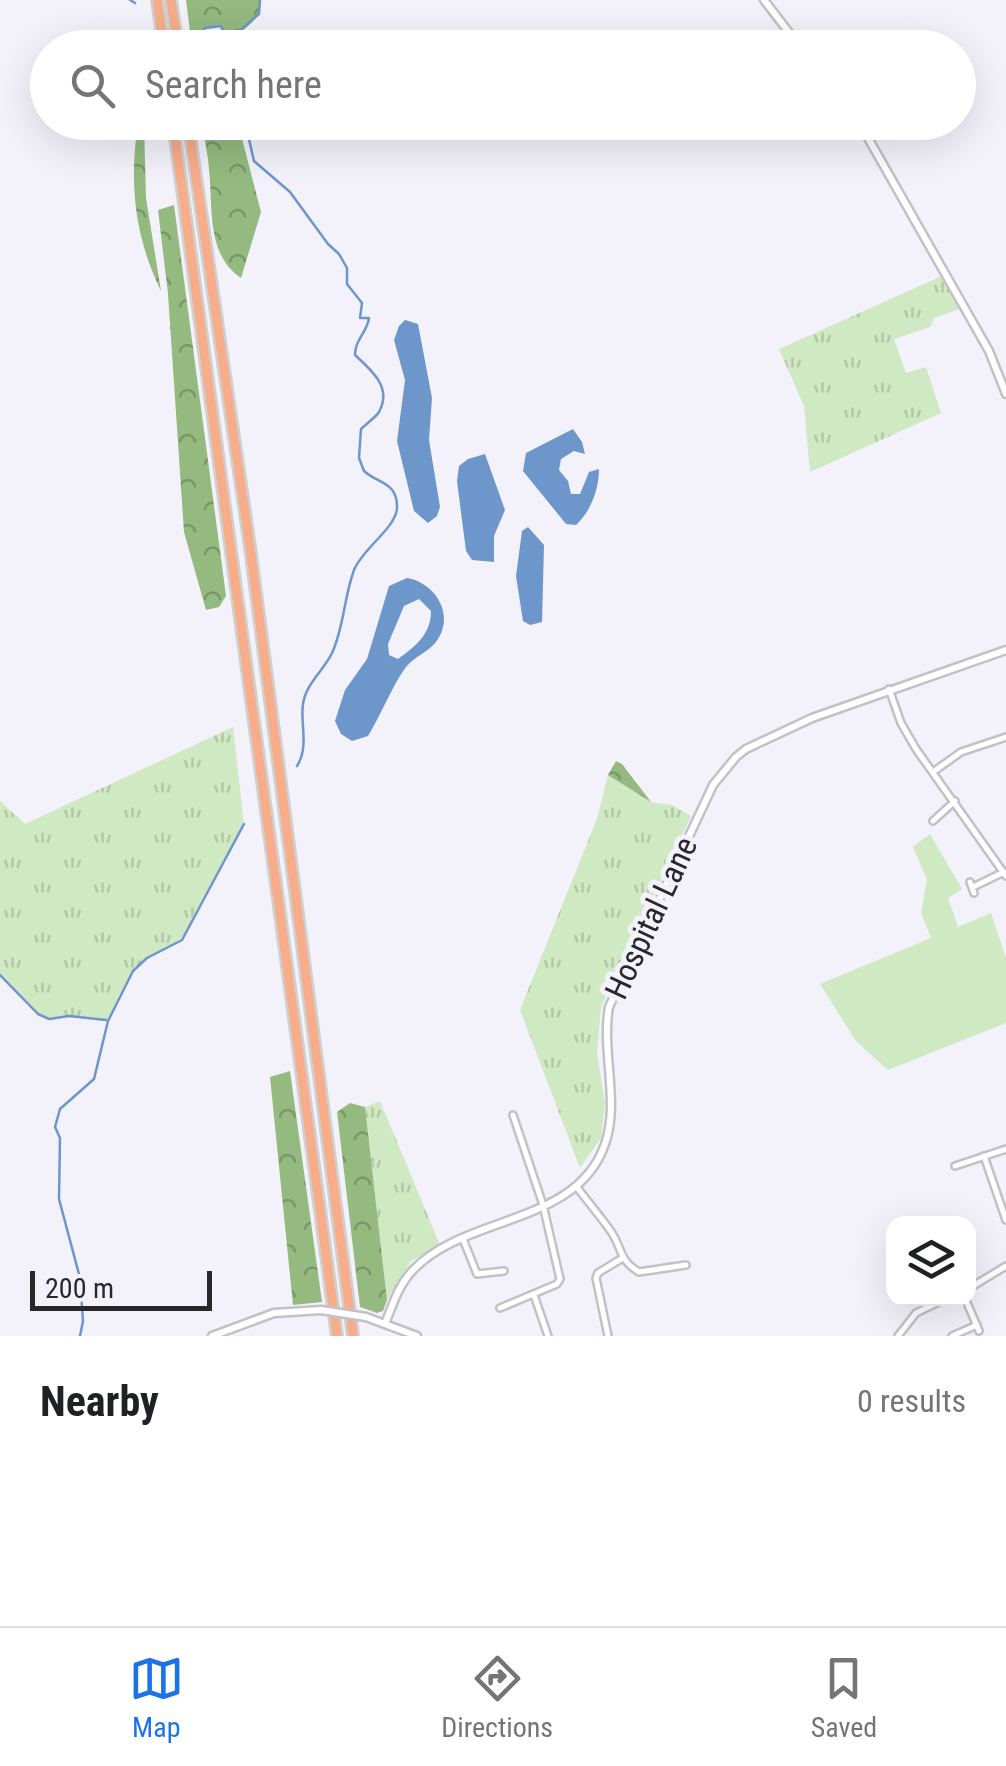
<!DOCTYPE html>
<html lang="en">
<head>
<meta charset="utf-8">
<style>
	:root { --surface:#fff; --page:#f2f2f2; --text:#202124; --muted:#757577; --line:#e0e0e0; --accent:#1a73e8 }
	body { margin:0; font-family:"Roboto Condensed",sans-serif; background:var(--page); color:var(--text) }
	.controls { position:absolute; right:30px; bottom:30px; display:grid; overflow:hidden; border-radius:20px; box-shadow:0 10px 40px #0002 }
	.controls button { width:90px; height:90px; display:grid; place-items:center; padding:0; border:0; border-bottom:2px solid var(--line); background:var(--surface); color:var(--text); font:50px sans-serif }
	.scale { position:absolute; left:30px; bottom:25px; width:182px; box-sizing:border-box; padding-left:10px; border:5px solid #28282b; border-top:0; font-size:28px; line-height:35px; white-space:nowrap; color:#28282b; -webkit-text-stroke:8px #f3f2fb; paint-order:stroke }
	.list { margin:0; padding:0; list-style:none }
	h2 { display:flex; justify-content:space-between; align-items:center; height:130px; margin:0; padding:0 40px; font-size:42px }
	h2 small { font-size:32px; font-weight:400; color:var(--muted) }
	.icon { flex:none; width:55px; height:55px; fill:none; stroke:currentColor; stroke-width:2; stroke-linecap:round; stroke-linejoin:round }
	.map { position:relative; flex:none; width:1006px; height:1336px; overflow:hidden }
	.search { position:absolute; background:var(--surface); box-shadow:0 10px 40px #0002; left:30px; right:30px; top:30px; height:110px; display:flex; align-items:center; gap:25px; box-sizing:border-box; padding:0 35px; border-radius:55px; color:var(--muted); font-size:38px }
	.sheet { height:290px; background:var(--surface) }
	nav { display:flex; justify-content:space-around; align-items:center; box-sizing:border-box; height:140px; border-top:2px solid var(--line); background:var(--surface); font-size:28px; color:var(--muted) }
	nav a { display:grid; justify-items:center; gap:5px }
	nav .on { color:var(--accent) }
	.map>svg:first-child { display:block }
</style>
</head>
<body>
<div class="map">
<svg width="1006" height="1336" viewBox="0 0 1006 1336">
	<defs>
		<pattern id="grass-tufts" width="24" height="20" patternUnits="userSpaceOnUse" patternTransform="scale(2.5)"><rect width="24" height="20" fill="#cfe9c2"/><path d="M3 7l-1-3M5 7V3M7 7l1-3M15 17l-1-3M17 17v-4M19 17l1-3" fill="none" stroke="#b2c8a7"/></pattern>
		<pattern id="forest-crowns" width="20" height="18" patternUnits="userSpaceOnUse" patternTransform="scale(2.5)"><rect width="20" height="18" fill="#94ba7f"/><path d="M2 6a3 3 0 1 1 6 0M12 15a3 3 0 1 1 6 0" fill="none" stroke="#799768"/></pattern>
	</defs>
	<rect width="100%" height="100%" fill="#f3f2fb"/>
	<g fill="url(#grass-tufts)">
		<polygon points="942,276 960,309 934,318 930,327 894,339 906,373 926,367 941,413 810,472 804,406 779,349"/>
		<path d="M 233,727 L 244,824 L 193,916 C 183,947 170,942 147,959 C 128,973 116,999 108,1021 L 69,1016 L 49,1019 L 38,1014 L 0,975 L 0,801 L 25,824 Z"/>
		<polygon points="608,775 651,802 672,805 691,816 601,1007 597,1052 605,1103 601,1138 580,1168 520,1010 597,819"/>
		<polygon points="380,1101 440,1245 411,1261 387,1300 365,1107"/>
	</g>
	<g fill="url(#forest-crowns)">
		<path d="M 186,0 L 260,0 C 263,20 241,31 227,42 L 221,26 L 205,28 L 198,41 L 200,47 L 192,47 Z"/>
		<path d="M 138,123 L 144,123 L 146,198 L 161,291 C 134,235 129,183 138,123 Z"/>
		<path d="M 202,123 L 238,123 L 261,212 L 241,278 C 206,255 213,206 209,169 C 208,154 204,138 202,123 Z"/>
		<polygon points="174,205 226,596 219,607 206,610 184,532 168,294 158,210"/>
		<polygon points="616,761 622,764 651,802 608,775"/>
		<polygon points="290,1071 322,1302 293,1305 270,1077"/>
		<polygon points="350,1103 365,1107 387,1300 383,1311 377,1313 360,1307 337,1112"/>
	</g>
	<polygon fill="#cfe9c2" points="930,834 962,889 948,898 958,927 991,913 1006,958 1006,1023 888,1070 856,1041 820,984 931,938 921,913 927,880 913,847"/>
	<g fill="#6d96cb" fill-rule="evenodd">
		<polygon points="405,320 418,324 432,398 429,440 440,507 437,516 428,523 414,511 397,441 405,380 394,340 399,326"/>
		<path d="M 573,429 L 582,442 L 585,454 L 574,451 L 561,459 L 559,470 L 568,481 L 571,494 L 580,494 L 589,472 L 599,469 C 599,489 591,511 576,525 L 566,524 L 523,471 L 526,453 Z"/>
		<polygon points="485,454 505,510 494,536 494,562 472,560 466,551 457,481 459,466 468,459"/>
		<polygon points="528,527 544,545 542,622 530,625 523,621 516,576 522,531"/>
		<path d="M 407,578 C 436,583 456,616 436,642 C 428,652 414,657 406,667 C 392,686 381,715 368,736 L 352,741 L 341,734 L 335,721 L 345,690 L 367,659 L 389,586 ZM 419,599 L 431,611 C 431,634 416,646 398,659 L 389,655 L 388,644 L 404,606 Z"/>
	</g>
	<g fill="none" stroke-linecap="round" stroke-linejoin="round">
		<g stroke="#6d96cb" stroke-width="2.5">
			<polyline points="130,0 135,3"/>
			<polyline points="198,40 205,28 221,26 227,42"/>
			<polyline points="228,48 227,42 259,14 260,0"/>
			<path d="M 245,122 L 254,161 L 290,192 L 328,244 L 339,254 L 347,268 L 347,284 L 362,303 L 360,318 L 369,318 C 367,333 355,339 355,355 C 370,369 393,387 379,412 C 376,417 366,424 361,429 L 359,458 L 364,471 C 378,484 398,482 397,508 C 396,528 363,548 354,570 C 344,597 344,627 332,653 C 326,666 313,678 307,691 C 295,715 312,742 297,766"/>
			<polyline points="0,975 38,1014 49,1019 69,1016 106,1020"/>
			<polyline points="80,1336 83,1321 80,1278 59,1199 60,1138 55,1127 60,1109 94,1079 108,1021 133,971 147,958 182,940 244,824"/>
		</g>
		<g stroke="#c2c1c9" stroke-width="10">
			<g id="minor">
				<polyline points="889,689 901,723 916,749 1006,876"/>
				<polyline points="933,772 961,752 1006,737"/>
				<polyline points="933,821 955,801"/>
				<polyline points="970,882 974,893"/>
				<polyline points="973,887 1004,872"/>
				<polyline points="984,1156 1006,1220"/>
				<polyline points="955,1166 1006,1149"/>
				<path d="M 576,1186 C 588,1202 601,1217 612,1233 C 623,1250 618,1259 639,1272 L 686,1265"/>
				<polyline points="463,1239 477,1274 504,1271"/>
				<polyline points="968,1289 1006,1266"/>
				<polyline points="534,1295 548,1336"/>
				<polyline points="965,1298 979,1331"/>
				<polyline points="500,1308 557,1284 560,1279 543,1205 513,1115"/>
				<polyline points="608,1336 596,1278 598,1273 621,1259"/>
				<polyline points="898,1336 916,1313 947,1298"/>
				<polyline points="952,1336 977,1325"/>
			</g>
		</g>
		<g stroke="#c2c1c9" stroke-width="11">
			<g id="tertiary">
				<polyline points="764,0 801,48"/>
				<polyline points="859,122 989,351 1006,394"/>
				<polyline points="366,1317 417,1336"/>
				<path d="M 385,1324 C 393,1304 398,1286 413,1270 C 466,1214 577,1226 605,1144 C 620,1102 601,1051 609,1007 L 713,785 L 736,757 L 746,749 L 812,718 L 1006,650"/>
				<polyline points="212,1336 274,1313 321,1310"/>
			</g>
		</g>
		<g stroke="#d0d0d0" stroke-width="14">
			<g id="motorway">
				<polyline points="157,0 164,48"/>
				<polyline points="171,0 178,48"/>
				<polyline points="173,122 337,1336"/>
				<polyline points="188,122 250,547 353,1336"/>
			</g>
		</g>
		<use href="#minor" stroke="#fff" stroke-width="5"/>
		<use href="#tertiary" stroke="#fff" stroke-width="6"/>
		<use href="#motorway" stroke="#f7ac8a" stroke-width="9"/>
		<g stroke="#c2c1c9" stroke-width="11" stroke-linecap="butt">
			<polyline id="tertiary-bridge" points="321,1310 366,1317"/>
		</g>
		<use href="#tertiary-bridge" stroke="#fff" stroke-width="6"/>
	</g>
	<g text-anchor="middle" stroke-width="10" stroke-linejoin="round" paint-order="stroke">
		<g font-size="32" fill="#28282b" stroke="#f3f2fb">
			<text transform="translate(651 918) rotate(-65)" y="11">Hospital Lane</text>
		</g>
	</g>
</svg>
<div class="controls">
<button><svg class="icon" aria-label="layers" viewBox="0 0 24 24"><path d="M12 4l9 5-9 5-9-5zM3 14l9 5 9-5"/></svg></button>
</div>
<div class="scale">200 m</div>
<div class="search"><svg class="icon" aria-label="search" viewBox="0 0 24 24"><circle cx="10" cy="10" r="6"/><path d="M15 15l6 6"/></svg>Search here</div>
</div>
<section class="sheet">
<h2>Nearby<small>0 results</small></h2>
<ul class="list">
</ul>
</section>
<nav>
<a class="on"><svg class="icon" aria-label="map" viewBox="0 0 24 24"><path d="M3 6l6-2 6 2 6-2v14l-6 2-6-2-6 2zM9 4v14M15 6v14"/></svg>Map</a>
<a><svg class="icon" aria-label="directions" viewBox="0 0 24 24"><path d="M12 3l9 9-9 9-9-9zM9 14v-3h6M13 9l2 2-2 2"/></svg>Directions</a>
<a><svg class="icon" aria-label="saved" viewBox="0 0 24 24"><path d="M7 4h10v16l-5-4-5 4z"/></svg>Saved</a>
</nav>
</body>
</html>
